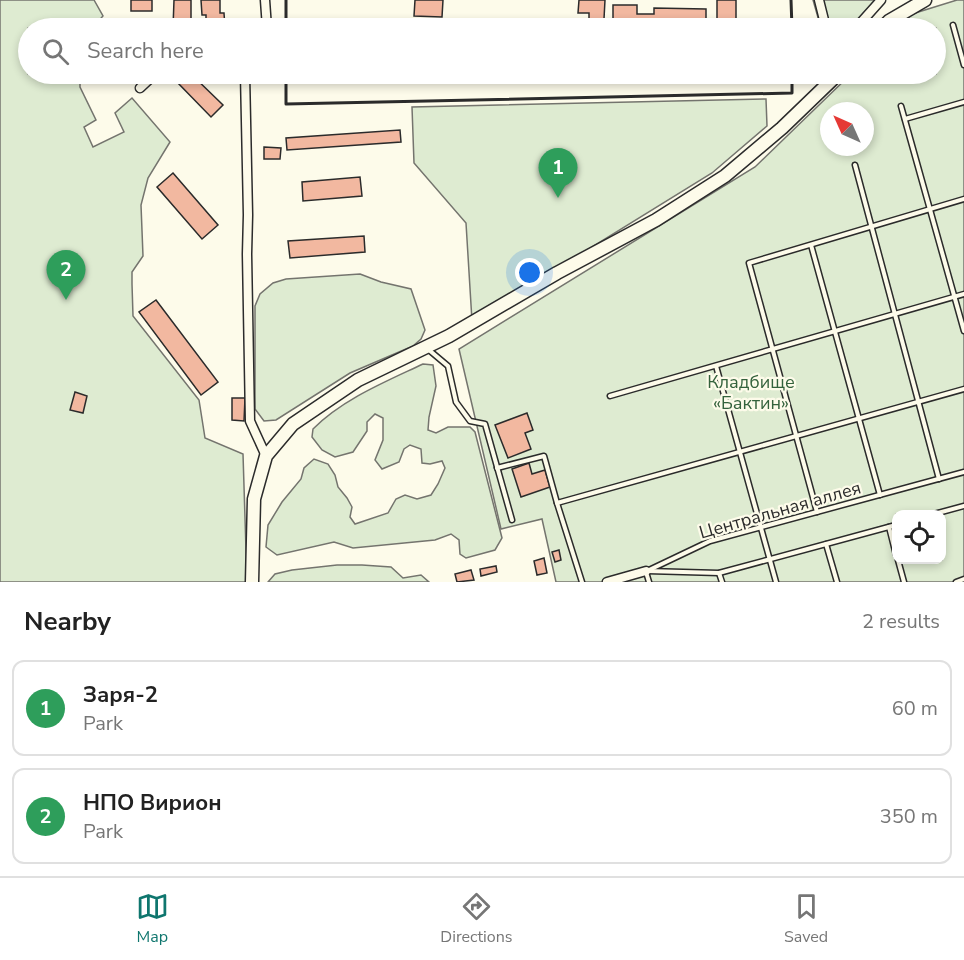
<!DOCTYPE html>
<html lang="en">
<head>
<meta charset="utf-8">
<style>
	:root { --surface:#fff; --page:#f6f6f6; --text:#222; --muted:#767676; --line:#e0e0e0; --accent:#0f766e }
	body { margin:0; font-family:"Nunito Sans",sans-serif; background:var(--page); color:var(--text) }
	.controls { position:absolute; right:18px; bottom:18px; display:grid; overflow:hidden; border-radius:12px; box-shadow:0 3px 9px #0003 }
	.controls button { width:54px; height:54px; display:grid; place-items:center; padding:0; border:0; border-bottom:2px solid var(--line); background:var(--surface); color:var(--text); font:30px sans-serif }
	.compass { position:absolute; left:820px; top:102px; width:54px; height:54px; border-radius:50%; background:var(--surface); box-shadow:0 3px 9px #0003; rotate:315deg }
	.you { position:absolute; left:530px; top:273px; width:21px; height:21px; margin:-15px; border:4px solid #fff; border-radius:50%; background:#1a73e8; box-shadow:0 0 0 9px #1a73e833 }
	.badge { display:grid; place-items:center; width:39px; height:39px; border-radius:50%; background:var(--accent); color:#fff; font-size:20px; font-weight:700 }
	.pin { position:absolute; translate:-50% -50px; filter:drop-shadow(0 2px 3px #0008) }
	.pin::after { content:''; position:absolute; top:32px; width:21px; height:18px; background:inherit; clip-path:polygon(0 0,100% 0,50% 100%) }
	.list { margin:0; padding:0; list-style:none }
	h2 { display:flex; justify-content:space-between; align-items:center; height:78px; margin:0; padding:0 24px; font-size:26px }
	h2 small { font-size:20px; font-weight:400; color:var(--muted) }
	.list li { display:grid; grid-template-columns:39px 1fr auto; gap:18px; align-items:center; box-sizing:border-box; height:96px; margin:0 12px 12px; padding:0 12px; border:2px solid var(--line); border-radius:12px }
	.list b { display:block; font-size:22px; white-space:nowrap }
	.list p { margin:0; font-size:20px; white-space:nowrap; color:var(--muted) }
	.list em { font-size:20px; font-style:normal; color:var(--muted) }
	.icon { flex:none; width:33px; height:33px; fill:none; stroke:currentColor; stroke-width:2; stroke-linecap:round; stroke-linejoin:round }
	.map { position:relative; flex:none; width:964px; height:582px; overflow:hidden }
	.search { position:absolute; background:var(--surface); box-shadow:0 3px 9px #0003; left:18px; right:18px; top:18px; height:66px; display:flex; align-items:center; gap:15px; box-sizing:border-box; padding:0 21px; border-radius:33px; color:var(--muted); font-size:22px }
	.sheet { height:294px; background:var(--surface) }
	nav { display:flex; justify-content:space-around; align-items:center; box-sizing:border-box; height:84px; border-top:2px solid var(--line); background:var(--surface); font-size:16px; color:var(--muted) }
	nav a { display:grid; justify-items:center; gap:3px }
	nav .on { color:var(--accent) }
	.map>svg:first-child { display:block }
</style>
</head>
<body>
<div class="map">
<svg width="964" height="582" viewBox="0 0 964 582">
	<rect width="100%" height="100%" fill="#fdfbea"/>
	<g fill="#deebd1" stroke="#74746e" stroke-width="1.5" fill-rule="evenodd">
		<polygon points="0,0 94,0 103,16 92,28 28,28 28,74 80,74 80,87 96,120 84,127 93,147 124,132 115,113 132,98 170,142 148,178 141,205 143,256 132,272 132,284 133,316 199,400 205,438 243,454 247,582 0,582"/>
		<polygon points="813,0 883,0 859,28 821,28"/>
		<path d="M 957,0 L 964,0 L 964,582 L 556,582 L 542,519 L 501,529 L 459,349 L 755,167 L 851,74 L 936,74 L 936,28 L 897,28 L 912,14 ZM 829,111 L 865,111 L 865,147 L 829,147 ZM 896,514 L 942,514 L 942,560 L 896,560 Z"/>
		<polygon points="766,99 767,126 712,173 472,321 466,223 414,163 412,107"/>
		<polygon points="360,274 381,282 411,289 425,330 421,339 413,346 350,373 276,420 264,421 255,409 255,306 260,294 273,283 286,279"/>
		<path d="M 423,364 L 433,365 L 436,386 L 429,417 L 428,430 L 436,433 L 448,427 L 470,427 L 475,432 L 502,538 L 495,550 L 466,558 L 460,554 L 459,540 L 451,534 L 435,540 L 353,548 L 334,542 L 277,555 L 266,547 L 268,525 L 282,502 L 301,479 L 304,468 L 314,459 L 328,464 L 335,475 L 338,487 L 347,498 L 352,507 L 350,517 L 355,524 L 388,513 L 396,499 L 405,495 L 417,499 L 431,495 L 438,484 L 445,468 L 442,461 L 430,464 L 422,463 L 421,449 L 410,445 L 404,449 L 399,462 L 382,469 L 375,460 L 383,440 L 383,418 L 375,414 L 367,422 L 367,431 L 353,452 L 335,457 L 322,450 L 312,437 L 313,429 C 343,399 385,382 423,364 Z"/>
		<polygon points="337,565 362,565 391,567 403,578 421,575 429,582 268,582 275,574 292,570"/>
	</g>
	<g fill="#f2b8a0" stroke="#2b2b2b" stroke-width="1.5">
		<rect x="131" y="0" width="21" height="11"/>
		<polygon points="174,0 191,0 191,28 173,28"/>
		<polygon points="201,0 220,0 220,13 224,13 225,28 206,28 206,15 202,15"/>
		<polygon points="415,0 443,0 442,17 414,16"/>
		<polygon points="579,0 605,0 604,19 613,19 613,5 637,5 637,14 654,14 654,8 706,9 706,20 717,20 717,0 736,0 736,28 455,28 455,21 589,23 589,13 578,13"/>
		<polygon points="109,22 116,28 103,28"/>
		<rect x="314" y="25" width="19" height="3"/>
		<polygon points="186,74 191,74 223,105 211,117 177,82"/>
		<polygon points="400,130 401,142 287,150 286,138"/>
		<polygon points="264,147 281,148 280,159 264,159"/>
		<polygon points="173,173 218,225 202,239 157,187"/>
		<polygon points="360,177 362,196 303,201 302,182"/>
		<polygon points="364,236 365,252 290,258 288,241"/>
		<polygon points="156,300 218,382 201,395 139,312"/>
		<polygon points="75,392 87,396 83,413 70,410"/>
		<polygon points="232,398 245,398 244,421 232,420"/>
		<polygon points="527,413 533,430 525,433 531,449 508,458 495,425"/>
		<polygon points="529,463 532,474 545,470 550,487 521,497 512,469"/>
		<polygon points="559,550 561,560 555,562 552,552"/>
		<polygon points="544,558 547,573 537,575 534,561"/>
		<polygon points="496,566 497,572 481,576 480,569"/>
		<polygon points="471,570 474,580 457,582 455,574"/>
	</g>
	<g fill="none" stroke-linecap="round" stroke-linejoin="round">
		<g stroke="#2b2b2b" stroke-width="7">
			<g id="lane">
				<polyline points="953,25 964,65"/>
				<polyline points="901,106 964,331"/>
				<polyline points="905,119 964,102"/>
				<polyline points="855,165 939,479"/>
				<polyline points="811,245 880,495"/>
				<polyline points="429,350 448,366 456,402 470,421 485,424 512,520"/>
				<polyline points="716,366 776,582"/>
				<polyline points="610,396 964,294"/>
				<polyline points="497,468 544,456 557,503 582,582"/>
				<polyline points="557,503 964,389"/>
				<polyline points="817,512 749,263 964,199"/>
				<polyline points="934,514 964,506"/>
				<polyline points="889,527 896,555"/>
				<polyline points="826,544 837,582"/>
				<polyline points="898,560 904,582"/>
				<polyline points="647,571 710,541 964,472"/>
				<polyline points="647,571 719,573 896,525"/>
				<polyline points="646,572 649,582"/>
				<polyline points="719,573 722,582"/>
				<polyline points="956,582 964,579"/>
			</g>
		</g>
		<g stroke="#2b2b2b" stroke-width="11">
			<g id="street">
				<polyline points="265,0 267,28"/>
				<polyline points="819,0 826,28"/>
				<polyline points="856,28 881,0"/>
				<polyline points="245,74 248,215 247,254 250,421 266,456"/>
				<polyline points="140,88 155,74"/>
				<polyline points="607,582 646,571"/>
			</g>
		</g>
		<g stroke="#2b2b2b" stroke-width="15">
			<g id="secondary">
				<polyline points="882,28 889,21 925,0"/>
				<polyline points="252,582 254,499 266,456 293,424 358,380 449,336 557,273 656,220 725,176 782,128 838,74"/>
			</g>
		</g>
		<use href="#lane" stroke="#fdfbea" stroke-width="4"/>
		<use href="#street" stroke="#fdfbea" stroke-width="8"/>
		<use href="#secondary" stroke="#fdfbea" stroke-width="12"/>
		<g stroke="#2b2b2b" stroke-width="3">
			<polyline points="286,0 286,28"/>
			<polyline points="791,0 792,28"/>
			<polyline points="286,74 286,104 792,93 792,74"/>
		</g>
	</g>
	<g text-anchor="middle" stroke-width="4.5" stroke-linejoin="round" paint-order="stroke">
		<g font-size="18" fill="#34623c" stroke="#fdfbea">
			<text x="751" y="388">Кладбище<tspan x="751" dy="21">«Бактин»</tspan></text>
		</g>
		<g font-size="18" fill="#2b2b2b" stroke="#fdfbea">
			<text transform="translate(780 510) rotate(-16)" y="6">Центральная аллея</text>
		</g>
	</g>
</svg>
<div class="controls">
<button><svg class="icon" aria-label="locate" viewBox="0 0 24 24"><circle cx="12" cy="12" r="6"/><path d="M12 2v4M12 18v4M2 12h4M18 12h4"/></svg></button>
</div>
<svg class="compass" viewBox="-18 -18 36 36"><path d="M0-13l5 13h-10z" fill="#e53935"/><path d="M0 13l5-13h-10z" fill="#767676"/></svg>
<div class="you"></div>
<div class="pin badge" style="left:558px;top:198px;background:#2e9e5b">1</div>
<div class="pin badge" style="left:66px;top:300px;background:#2e9e5b">2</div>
<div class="search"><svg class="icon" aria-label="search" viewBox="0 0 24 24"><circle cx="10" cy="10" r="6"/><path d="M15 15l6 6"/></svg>Search here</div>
</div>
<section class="sheet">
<h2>Nearby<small>2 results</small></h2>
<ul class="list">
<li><span class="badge" style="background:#2e9e5b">1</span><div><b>Заря-2</b><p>Park</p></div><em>60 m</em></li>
<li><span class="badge" style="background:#2e9e5b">2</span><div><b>НПО Вирион</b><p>Park</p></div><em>350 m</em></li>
</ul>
</section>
<nav>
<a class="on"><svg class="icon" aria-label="map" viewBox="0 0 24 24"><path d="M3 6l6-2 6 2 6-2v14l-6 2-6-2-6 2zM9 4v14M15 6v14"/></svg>Map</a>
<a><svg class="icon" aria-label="directions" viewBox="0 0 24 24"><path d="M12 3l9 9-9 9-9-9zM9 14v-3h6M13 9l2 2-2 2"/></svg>Directions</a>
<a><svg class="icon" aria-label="saved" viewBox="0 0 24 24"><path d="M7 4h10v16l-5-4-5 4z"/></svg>Saved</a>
</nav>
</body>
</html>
